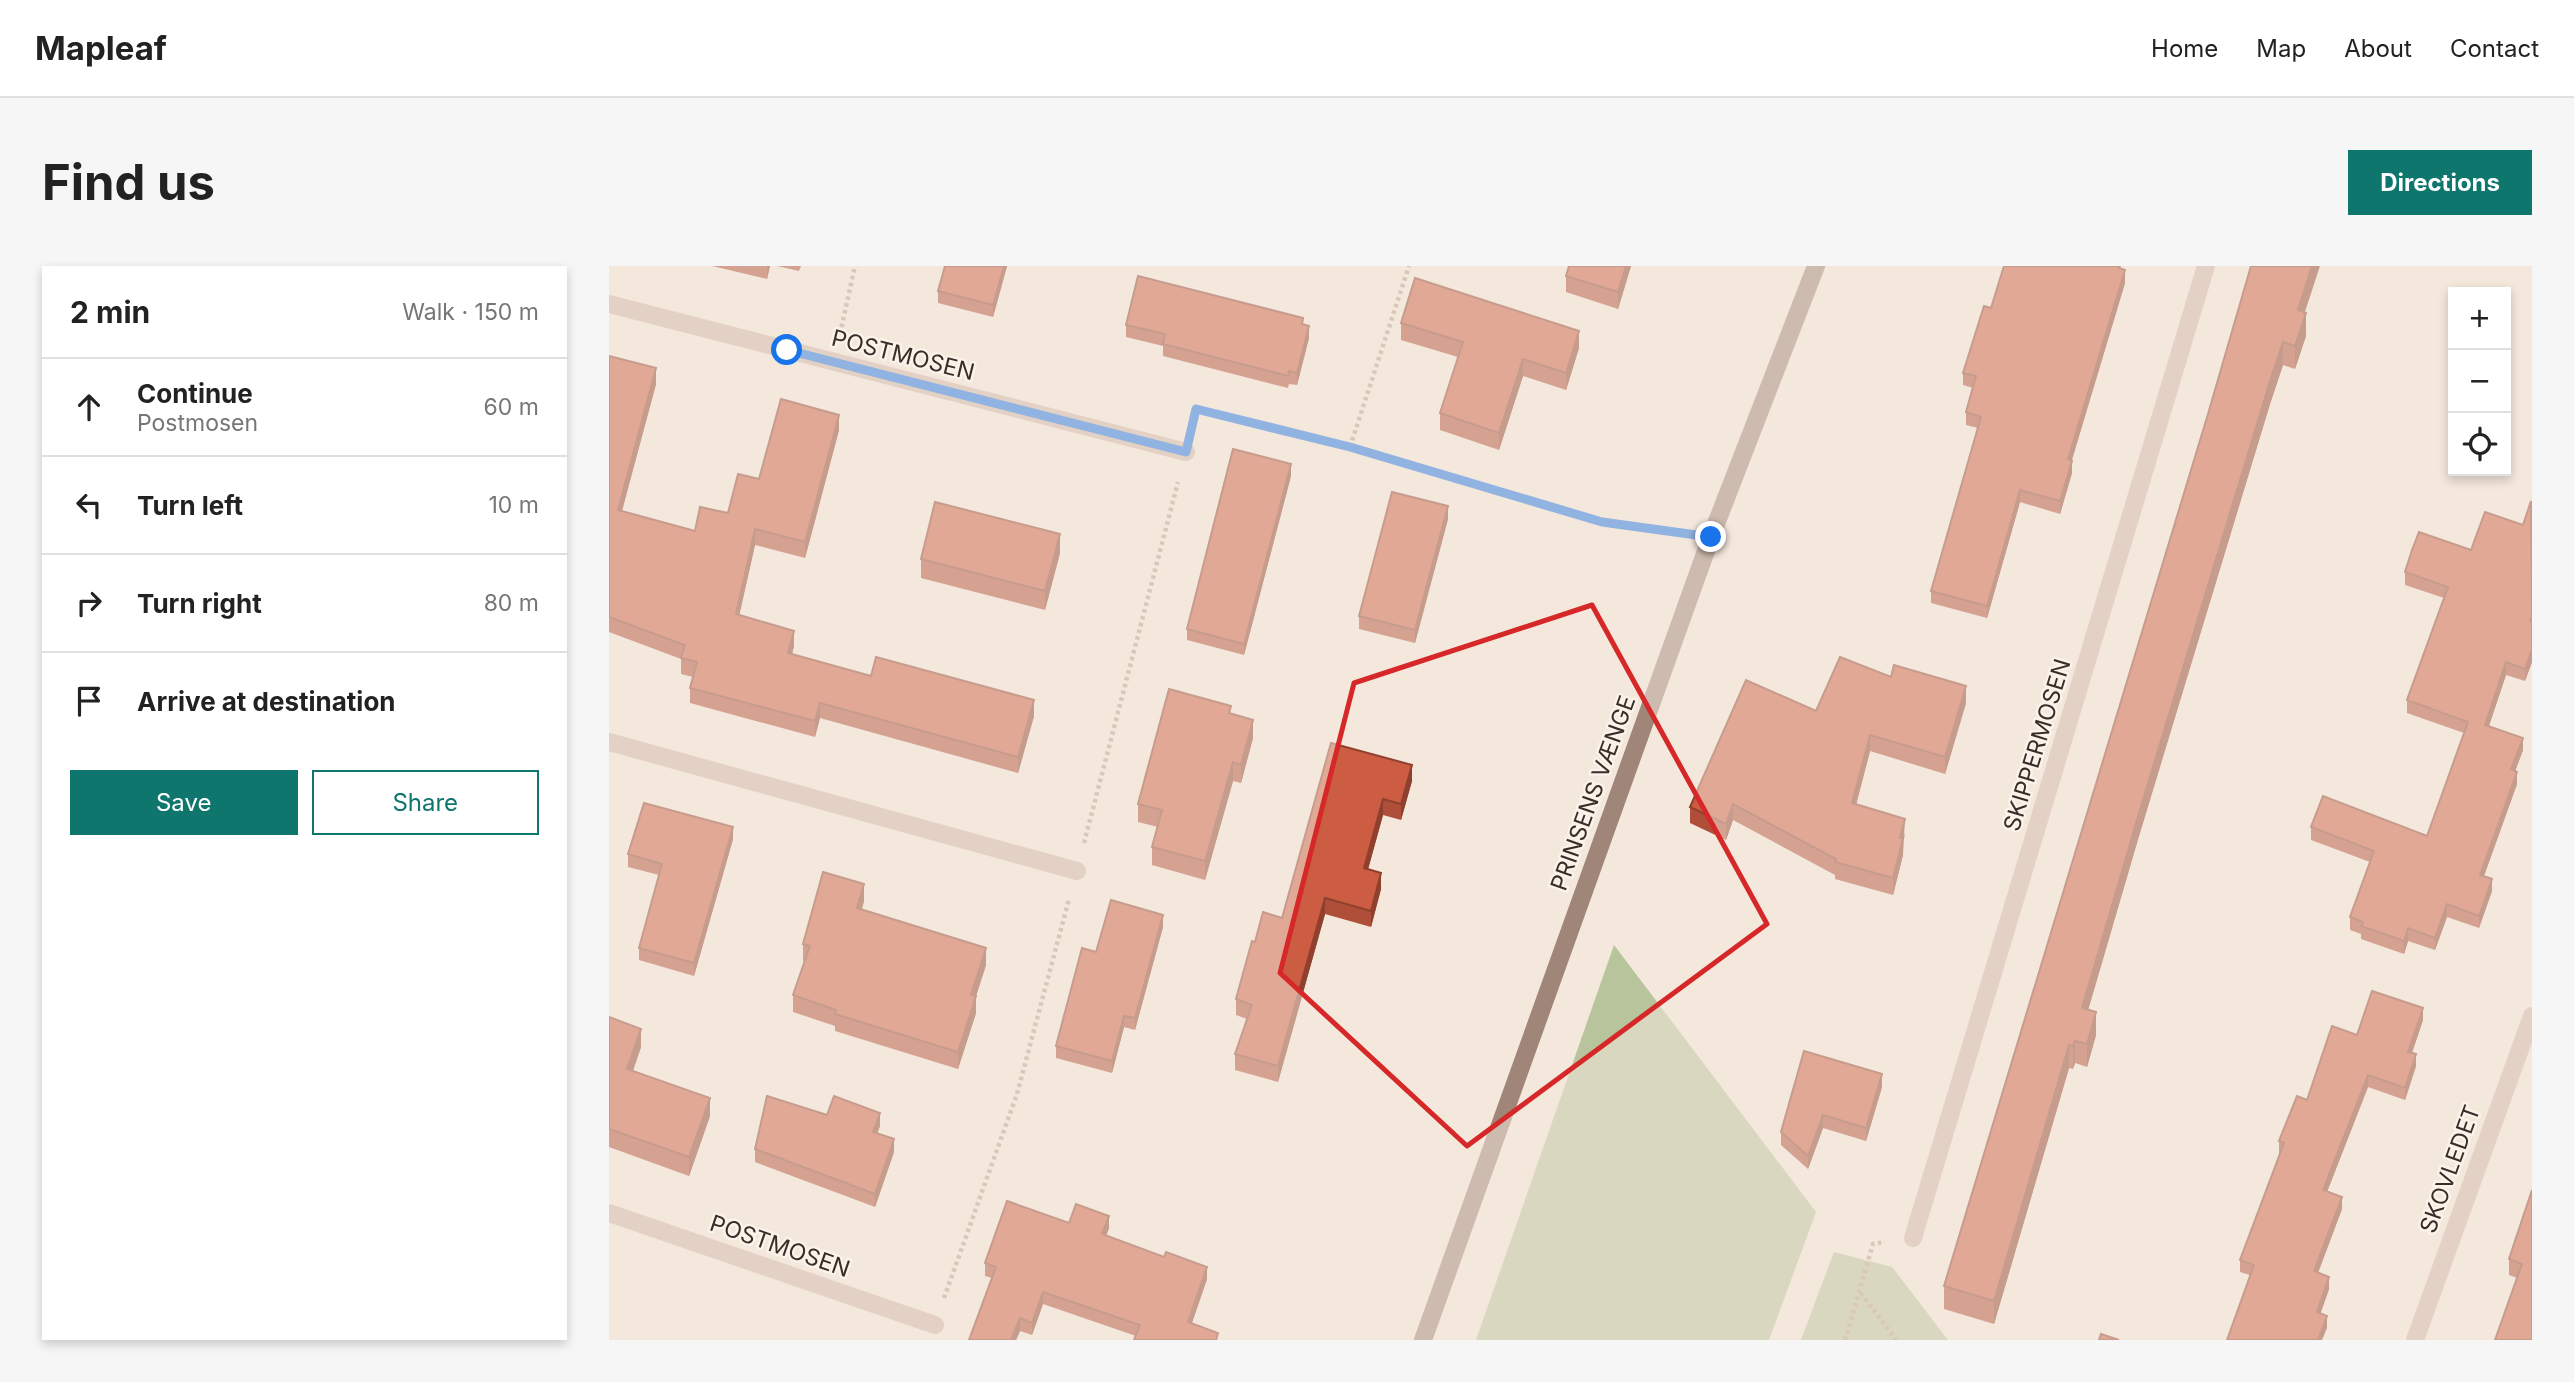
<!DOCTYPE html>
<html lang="en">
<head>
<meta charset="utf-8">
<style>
	:root { --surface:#fff; --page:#f6f6f6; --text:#222; --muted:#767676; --line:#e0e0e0; --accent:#0f766e }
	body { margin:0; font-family:Inter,sans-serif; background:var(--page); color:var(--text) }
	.controls { position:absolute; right:21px; top:21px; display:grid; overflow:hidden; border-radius:0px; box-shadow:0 4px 10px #0003 }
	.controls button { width:63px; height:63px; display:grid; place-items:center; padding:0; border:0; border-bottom:2px solid var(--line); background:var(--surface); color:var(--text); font:35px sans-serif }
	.stop { position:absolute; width:21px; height:21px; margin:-16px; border:5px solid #1a73e8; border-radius:50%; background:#fff }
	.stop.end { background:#1a73e8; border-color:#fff; box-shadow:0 2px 7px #0008 }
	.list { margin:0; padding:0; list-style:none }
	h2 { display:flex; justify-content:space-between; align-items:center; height:91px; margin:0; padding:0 28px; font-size:30px }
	h2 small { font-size:23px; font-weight:400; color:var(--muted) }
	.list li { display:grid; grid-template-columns:46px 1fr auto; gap:21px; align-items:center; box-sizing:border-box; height:98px; padding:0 28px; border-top:2px solid var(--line) }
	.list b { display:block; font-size:26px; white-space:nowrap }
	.list p { margin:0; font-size:23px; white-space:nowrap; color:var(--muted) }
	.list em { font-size:23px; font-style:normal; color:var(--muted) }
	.actions { display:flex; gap:14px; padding:21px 28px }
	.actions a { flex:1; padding:16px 0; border:2px solid var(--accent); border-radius:0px; text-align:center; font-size:24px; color:var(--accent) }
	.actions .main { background:var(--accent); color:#fff }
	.icon { flex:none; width:38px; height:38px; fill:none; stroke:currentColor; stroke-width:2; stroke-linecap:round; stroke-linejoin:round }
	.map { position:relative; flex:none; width:1923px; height:1074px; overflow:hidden; border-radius:0px }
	header { display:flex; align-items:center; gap:42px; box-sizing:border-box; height:98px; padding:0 35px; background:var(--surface); border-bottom:2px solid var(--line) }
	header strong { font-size:33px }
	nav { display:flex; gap:38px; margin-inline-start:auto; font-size:24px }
	.intro { display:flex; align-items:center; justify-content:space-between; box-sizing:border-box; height:168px; padding:0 42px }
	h1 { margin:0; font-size:49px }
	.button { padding:18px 32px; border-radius:0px; background:var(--accent); color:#fff; font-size:24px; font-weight:700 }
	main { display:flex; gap:42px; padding:0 42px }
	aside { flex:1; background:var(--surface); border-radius:0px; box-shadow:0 4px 10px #0003 }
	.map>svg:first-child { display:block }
</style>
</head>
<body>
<header>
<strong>Mapleaf</strong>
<nav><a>Home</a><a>Map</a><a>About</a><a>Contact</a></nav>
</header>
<div class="intro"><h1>Find us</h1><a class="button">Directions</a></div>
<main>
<aside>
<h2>2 min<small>Walk · 150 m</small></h2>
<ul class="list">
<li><svg class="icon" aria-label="ahead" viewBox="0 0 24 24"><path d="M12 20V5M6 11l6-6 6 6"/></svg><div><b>Continue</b><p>Postmosen</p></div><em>60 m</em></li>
<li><svg class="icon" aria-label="left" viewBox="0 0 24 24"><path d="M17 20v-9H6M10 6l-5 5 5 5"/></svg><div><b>Turn left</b></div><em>10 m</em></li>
<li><svg class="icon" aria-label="right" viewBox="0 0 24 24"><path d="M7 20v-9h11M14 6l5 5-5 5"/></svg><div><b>Turn right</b></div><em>80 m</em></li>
<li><svg class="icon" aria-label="arrive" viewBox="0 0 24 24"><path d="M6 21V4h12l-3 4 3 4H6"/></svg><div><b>Arrive at destination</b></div></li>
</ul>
<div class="actions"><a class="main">Save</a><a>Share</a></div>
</aside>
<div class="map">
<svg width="1923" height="1074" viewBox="0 0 1923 1074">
	<rect width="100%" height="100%" fill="#f4e7dc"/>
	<g fill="#b8c49b">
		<polygon points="1005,679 1207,946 1160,1074 867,1074"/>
		<polygon points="1225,986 1283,1001 1339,1074 1192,1074"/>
	</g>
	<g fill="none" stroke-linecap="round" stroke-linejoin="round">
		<g stroke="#b9a091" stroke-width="4.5" stroke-dasharray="3.5 3.5" stroke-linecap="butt">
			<polyline points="231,68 246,0"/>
			<polyline points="584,157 587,143 741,181 993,255 1070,266"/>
			<polyline points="741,181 800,0"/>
			<polyline points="475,577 569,216"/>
			<polyline points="1252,1027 1287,1074"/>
			<polyline points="335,1032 408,828 460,633"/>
			<polyline points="1236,1074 1264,978 1276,976"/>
		</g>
		<g stroke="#cdb6a7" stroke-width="18">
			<polyline points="0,38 577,186"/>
			<polyline points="0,476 468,605"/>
			<polyline points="0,947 326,1059"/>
			<polyline points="1304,972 1597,0"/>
			<polyline points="1806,1074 1923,750"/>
		</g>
		<polyline stroke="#a08579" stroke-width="18" points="814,1074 1102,271 1207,0"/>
	</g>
	<g fill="#af4f39">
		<polygon points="103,0 161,0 158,13"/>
		<polygon points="168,0 192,0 190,5"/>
		<polygon points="398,0 384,51 329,37 329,25"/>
		<polygon points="1022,0 1009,43 957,26 957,10"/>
		<polygon points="1513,3 1516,17 1463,194 1463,207 1451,248 1411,236 1378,352 1322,337 1322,325 1369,162 1357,159 1357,146 1364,122 1354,119 1354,107 1382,42"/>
		<polygon points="1696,46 1697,70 1686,103 1674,99 1661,138 1530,570 1479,744 1487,769 1478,801 1466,797 1464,803 1460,802 1385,1058 1335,1043 1335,1020 1599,148"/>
		<polygon points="792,57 970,82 957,124 914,110 890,184 831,164 831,147 849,91 792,74"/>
		<polygon points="694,58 700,72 688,119 680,118 679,122 554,90 554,80 517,71 517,59"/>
		<polygon points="0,90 47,118 13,245 86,265 119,247 150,213 230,164 196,292 146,279 130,349 185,380 183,388 262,410 425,450 409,507 211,452 206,471 81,437 81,422 84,411 72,408 72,393 0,366"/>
		<polygon points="682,210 635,389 578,374 578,363"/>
		<polygon points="1923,236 1923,396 1916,415 1897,409 1880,460 1914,484 1906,505 1908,518 1875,610 1883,625 1870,662 1838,651 1826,684 1799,675 1795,688 1752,673 1752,668 1741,664 1741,651 1761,596 1702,574 1702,561 1818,570 1855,467 1798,447 1798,434 1835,332 1796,319 1796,306 1862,284 1914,259"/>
		<polygon points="839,253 806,377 750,363 750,350"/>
		<polygon points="451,287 436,344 312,312 312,293"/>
		<polygon points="1282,411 1357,437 1336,508 1261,485 1247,539 1296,569 1294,575 1294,589 1284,629 1226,613 1226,609 1124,554 1117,574 1081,557 1081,541"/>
		<polygon points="622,447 644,472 632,517 624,515 596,614 543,599 543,581 549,561 529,556 529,538"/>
		<polygon points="722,477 803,515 792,554 774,549 759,603 772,623 762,661 716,648 669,816 626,804 626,788 638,753 627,749 627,733 646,676 673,652"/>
		<polygon points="124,573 85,710 30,694 30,682 50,609 19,601 19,588"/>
		<polygon points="255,635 253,643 377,699 367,730 367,747 349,803 226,765 226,760 184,746 184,729 195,695 194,695 194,678"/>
		<polygon points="554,661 526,764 515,761 503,807 447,792 447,780 487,686"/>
		<polygon points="0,751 32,781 24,805 101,850 80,910 0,881"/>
		<polygon points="1814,754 1803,787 1807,800 1796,834 1759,821 1718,926 1733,943 1709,1007 1720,1023 1711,1047 1718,1062 1641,1009 1631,1006 1631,994 1671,888 1670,887 1670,875 1698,834 1748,769"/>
		<polygon points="1273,821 1257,875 1214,862 1199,903 1172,879 1172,866"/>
		<polygon points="218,849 271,860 268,867 285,886 266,941 146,896 146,883"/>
		<polygon points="1923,924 1923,1074 1908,1012 1900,1009 1900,993"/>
		<polygon points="460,957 500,962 497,970 598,1013 583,1057 609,1074 527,1070 434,1038 423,1069 411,1065 407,1074 360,1074 383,1012 376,1010 376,997"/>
	</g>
	<g fill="#8f402e">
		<polygon points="158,0 161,0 158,13"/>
		<polygon points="395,0 398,0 384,51 384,39"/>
		<polygon points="1017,0 1022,0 1009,43 1009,26"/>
		<polygon points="1703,0 1711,0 1689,67 1689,44"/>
		<polygon points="1516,4 1516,17 1459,206 1459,193"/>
		<polygon points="1697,47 1697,70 1686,103 1686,80"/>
		<polygon points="700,60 700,72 688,119 688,107"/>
		<polygon points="970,65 970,82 957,124 957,107"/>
		<polygon points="1674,76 1674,99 1661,138 1530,570 1473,765 1473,742 1530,547 1661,115"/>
		<polygon points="914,93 914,110 890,184 890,167"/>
		<polygon points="47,102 47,118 9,259 9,244"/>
		<polygon points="230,149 230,164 196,292 196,276"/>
		<polygon points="1463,195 1463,207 1451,248 1451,235"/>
		<polygon points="682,198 682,210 635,389 635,378"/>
		<polygon points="1411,224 1411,236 1378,352 1378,340"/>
		<polygon points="839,240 839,253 806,377 806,364"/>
		<polygon points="146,263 146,279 127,364 127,348"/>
		<polygon points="451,268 451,287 436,344 436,325"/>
		<polygon points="185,365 185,380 179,403 179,387"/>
		<polygon points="1923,383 1923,396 1916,415 1916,403"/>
		<polygon points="1897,396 1897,409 1876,471 1876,459"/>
		<polygon points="1357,420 1357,437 1336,508 1336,491"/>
		<polygon points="425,434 425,450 409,507 409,491"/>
		<polygon points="211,437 211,452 206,471 206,455"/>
		<polygon points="644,454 644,472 632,517 632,499"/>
		<polygon points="1261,469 1261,485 1243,554 1243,537"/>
		<polygon points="1914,472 1914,484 1902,516 1902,503"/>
		<polygon points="624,496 624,515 596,614 596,595"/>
		<polygon points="803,499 803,515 792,554 792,538"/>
		<polygon points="1908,506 1908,518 1871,621 1871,609"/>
		<polygon points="774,533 774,549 755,618 755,602"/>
		<polygon points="1124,538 1124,554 1117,574 1117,558"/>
		<polygon points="1296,553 1294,589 1284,629 1284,612 1291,572"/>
		<polygon points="124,561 124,573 85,710 85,697"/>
		<polygon points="772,607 772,623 762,661 762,645"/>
		<polygon points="1883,613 1883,625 1870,662 1870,650"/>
		<polygon points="255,618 255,635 248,659 248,642"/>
		<polygon points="716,632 716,648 669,816 669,800"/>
		<polygon points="1838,638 1838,651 1826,684 1826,672"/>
		<polygon points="554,649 554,661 526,764 526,752"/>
		<polygon points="1799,662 1799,675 1795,688 1795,675"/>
		<polygon points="377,682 377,699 367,730 367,747 349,803 349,786 362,729"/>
		<polygon points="1814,742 1814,754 1799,798 1799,786"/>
		<polygon points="1487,746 1487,769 1478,801 1478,778"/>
		<polygon points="515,750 515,761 503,807 503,795"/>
		<polygon points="32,763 32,781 18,821 18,803"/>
		<polygon points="1466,775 1466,797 1464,803 1464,780"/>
		<polygon points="1460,779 1460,802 1385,1058 1385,1035"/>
		<polygon points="1807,788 1807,800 1796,834 1796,822"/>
		<polygon points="1273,808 1273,821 1257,875 1257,862"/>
		<polygon points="1759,809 1759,821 1714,936 1714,924"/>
		<polygon points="101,832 101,850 80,910 80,891"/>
		<polygon points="271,847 271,860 264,879 264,866"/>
		<polygon points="1214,849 1214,862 1199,903 1199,890"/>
		<polygon points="285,873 285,886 266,941 266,928"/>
		<polygon points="1733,931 1733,943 1705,1017 1705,1005"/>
		<polygon points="500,950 500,962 493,981 493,968"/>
		<polygon points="598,1001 598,1013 579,1068 579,1056"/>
		<polygon points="1720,1011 1720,1023 1708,1058 1708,1046"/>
		<polygon points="434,1026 434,1038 423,1069 423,1057"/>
		<polygon points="1718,1050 1718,1062 1713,1074 1709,1074"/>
		<polygon points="411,1052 411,1065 407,1074 402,1074"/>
	</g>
	<g fill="#cc5c42" stroke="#8f402e" stroke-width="2">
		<polygon points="336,0 395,0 384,39 329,25"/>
		<polygon points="960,0 1017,0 1009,26 957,10"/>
		<polygon points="1395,0 1511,0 1510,2 1516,4 1459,193 1463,195 1451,235 1411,224 1378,340 1322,325 1372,151 1357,146 1367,110 1354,107 1375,40 1382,42"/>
		<polygon points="1642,0 1703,0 1689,44 1697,47 1686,80 1674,76 1661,115 1530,547 1473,742 1487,746 1478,778 1466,775 1464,780 1460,779 1385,1035 1335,1020 1599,148"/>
		<polygon points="529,10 694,52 693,58 700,60 688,107 680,105 679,110 554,78 556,68 517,59"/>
		<polygon points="806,12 970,65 957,107 914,93 890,167 831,147 854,76 792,57"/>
		<polygon points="0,90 47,102 9,244 86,265 91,241 119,247 129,208 150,213 172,133 230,149 196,276 146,263 127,348 185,365 179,387 262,410 267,391 425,434 409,491 211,437 206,455 81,422 88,396 72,392 76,379 0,351"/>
		<polygon points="624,183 682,198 635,378 578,363"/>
		<polygon points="783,226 839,240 806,364 750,350"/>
		<polygon points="1922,235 1923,350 1921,355 1923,356 1923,383 1916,403 1897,396 1876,459 1914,472 1902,503 1908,506 1871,609 1883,613 1870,650 1838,638 1826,672 1799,662 1795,675 1752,660 1754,656 1741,651 1765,585 1702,561 1714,530 1818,570 1859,456 1798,434 1839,321 1796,306 1803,284 1810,266 1862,284 1876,246 1914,259"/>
		<polygon points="326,236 451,268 436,325 312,293"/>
		<polygon points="1231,391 1282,411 1285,399 1357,420 1336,491 1261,469 1243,537 1296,553 1291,572 1294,572 1284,612 1226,596 1227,593 1124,538 1117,558 1081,541 1137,414 1207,445"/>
		<polygon points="560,423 622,440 620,447 644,454 632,499 624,496 596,595 543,581 553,544 529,538"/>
		<polygon points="722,477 803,499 792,538 774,533 755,602 772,607 762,645 716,632 669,800 626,788 643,739 627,733 643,675 646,676 654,646 673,652"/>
		<polygon points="35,537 124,561 85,697 30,682 53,598 19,588"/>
		<polygon points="214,606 255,618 248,642 377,682 362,729 367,730 349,786 226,748 227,744 184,729 201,680 194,678"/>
		<polygon points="502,634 554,649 526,752 515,750 503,795 447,780 473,682 487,686"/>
		<polygon points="1763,725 1814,742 1799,786 1807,788 1796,822 1759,809 1714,924 1733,931 1705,1005 1720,1011 1708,1046 1718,1050 1709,1074 1618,1074 1645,999 1631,994 1675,877 1670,875 1688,830 1698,834 1723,760 1748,769"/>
		<polygon points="0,751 32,763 18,803 101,832 80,891 0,863"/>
		<polygon points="1195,785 1273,808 1257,862 1214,849 1199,890 1172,866"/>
		<polygon points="158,830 218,849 225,830 271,847 264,866 285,873 266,928 146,883"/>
		<polygon points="1923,924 1923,1074 1886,1074 1913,998 1900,993"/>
		<polygon points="398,935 460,957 467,938 500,950 493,968 555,991 557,986 598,1001 579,1056 609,1067 607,1074 525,1074 531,1059 434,1026 423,1057 411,1052 402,1074 360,1074 387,1001 376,997"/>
		<polygon points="1492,1068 1510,1074 1490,1074"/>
	</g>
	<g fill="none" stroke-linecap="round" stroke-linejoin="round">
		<polyline stroke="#1a73e8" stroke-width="9" points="178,84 577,186 587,143 741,181 993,256 1102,271"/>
	</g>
	<path d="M0 0H1923V1074H0ZM 983,339 L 1158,658 L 858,880 L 671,707 L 745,417 Z" fill="#f4e7dc" fill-opacity=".55" fill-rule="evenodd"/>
	<path fill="none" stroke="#d62828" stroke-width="5" stroke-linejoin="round" d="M 983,339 L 1158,658 L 858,880 L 671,707 L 745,417 Z"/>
	<g text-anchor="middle" stroke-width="5" stroke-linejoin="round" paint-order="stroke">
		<g font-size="23" fill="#392d28" stroke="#fbf2e9">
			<text transform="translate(294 89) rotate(14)" y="8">POSTMOSEN</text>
			<text transform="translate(1428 479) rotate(-73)" y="8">SKIPPERMOSEN</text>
			<text transform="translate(984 527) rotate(-70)" y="8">PRINSENS VÆNGE</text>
			<text transform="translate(1841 903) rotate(-70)" y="8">SKOVLEDET</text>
			<text transform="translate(171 980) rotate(19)" y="8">POSTMOSEN</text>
		</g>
	</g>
</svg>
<div class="controls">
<button>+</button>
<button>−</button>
<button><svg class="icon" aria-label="locate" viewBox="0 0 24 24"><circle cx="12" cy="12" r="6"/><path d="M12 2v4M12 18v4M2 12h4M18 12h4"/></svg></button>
</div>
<div class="stop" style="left:178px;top:84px"></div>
<div class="stop end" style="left:1102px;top:271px"></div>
</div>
</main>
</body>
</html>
